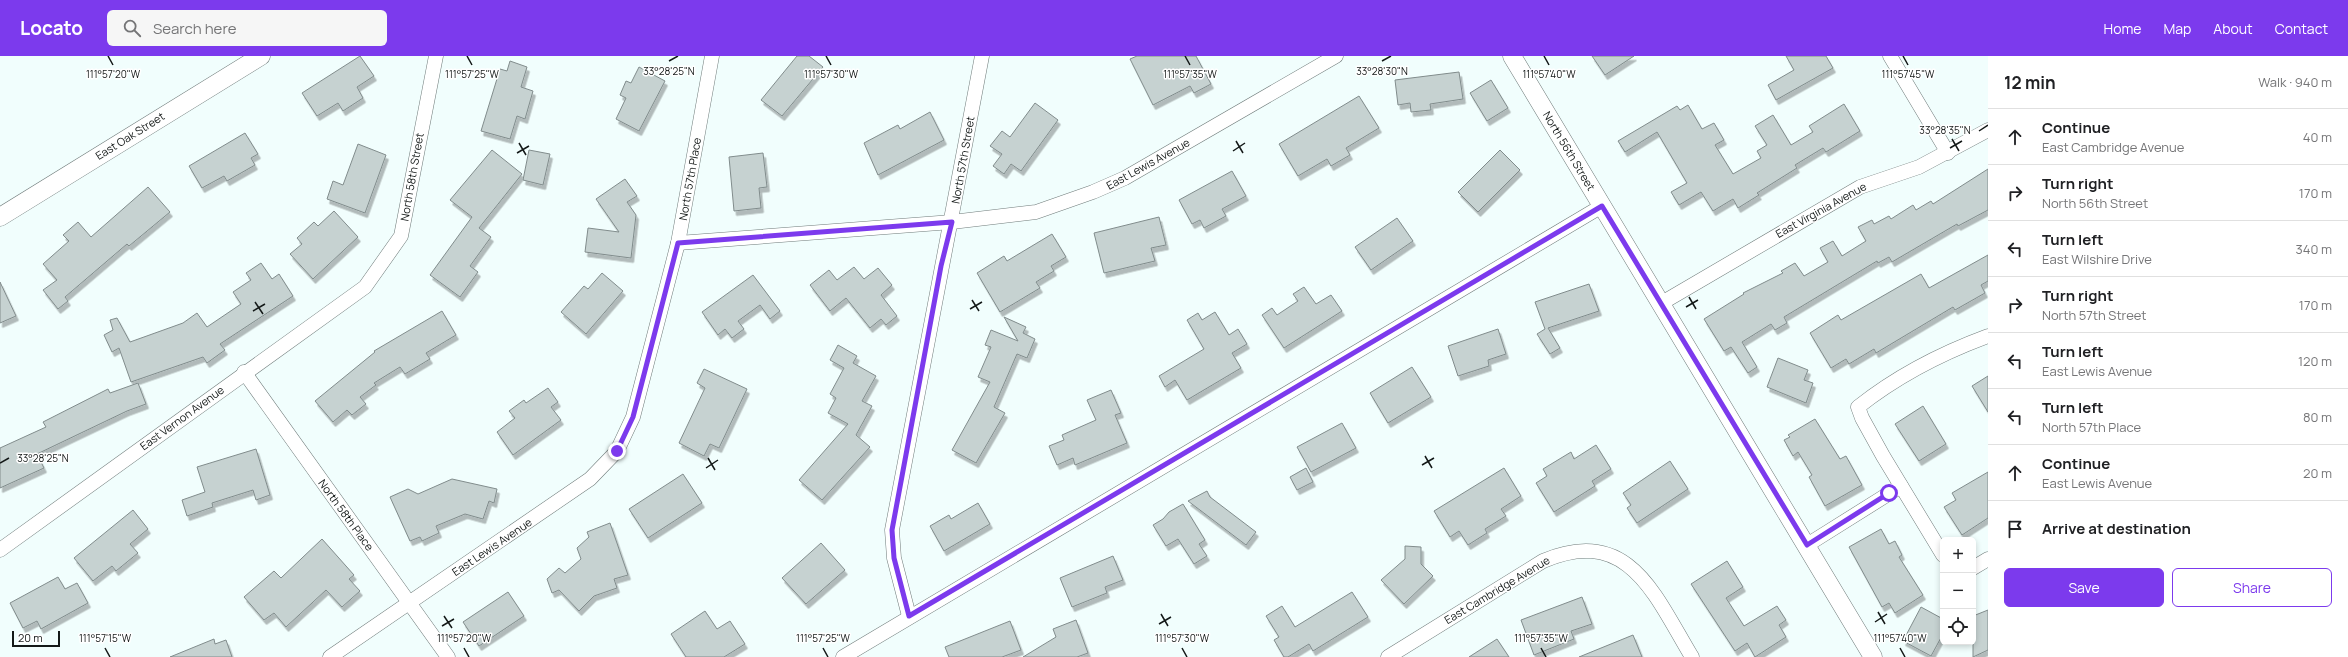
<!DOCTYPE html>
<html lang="en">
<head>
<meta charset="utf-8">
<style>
	:root { --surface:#fff; --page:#f6f6f6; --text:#202124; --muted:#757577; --line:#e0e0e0; --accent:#7c3aed }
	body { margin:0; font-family:Manrope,sans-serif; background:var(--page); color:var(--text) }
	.controls { position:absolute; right:12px; bottom:12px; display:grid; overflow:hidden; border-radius:6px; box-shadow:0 2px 6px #0003 }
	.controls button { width:36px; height:36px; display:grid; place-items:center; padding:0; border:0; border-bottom:1px solid var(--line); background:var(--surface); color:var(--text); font:20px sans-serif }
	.scale { position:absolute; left:12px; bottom:10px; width:48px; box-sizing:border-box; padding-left:4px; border:2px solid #141918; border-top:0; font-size:11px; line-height:14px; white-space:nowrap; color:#141918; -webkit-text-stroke:3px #fff; paint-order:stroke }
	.stop { position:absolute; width:12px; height:12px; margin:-9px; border:3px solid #7c3aed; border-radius:50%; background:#fff }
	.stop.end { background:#7c3aed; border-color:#fff; box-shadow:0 1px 4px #0008 }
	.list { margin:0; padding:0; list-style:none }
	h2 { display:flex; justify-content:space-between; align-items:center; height:52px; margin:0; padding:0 16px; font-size:17px }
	h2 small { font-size:13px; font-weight:400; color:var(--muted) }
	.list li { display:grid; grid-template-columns:26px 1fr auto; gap:12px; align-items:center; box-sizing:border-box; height:56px; padding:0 16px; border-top:1px solid var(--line) }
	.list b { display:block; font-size:15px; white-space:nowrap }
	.list p { margin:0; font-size:13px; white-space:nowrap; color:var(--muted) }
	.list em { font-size:13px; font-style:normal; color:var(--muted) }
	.actions { display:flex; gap:8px; padding:12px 16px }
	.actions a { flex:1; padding:9px 0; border:1px solid var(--accent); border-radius:6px; text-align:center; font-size:14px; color:var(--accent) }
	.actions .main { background:var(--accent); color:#fff }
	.icon { flex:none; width:22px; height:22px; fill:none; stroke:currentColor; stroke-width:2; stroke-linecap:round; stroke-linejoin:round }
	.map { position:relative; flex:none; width:1988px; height:601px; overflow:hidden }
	header { display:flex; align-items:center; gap:24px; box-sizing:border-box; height:56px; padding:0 20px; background:var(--accent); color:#fff }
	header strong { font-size:19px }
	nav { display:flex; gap:22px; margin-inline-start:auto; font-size:14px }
	.search { width:280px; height:36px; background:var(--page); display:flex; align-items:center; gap:10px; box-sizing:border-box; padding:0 14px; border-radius:6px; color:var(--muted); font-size:15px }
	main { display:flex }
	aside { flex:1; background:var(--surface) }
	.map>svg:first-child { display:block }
</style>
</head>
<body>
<header>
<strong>Locato</strong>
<div class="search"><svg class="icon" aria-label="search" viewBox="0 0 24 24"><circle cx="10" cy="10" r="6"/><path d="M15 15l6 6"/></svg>Search here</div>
<nav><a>Home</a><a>Map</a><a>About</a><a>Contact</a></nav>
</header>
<main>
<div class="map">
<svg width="1988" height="601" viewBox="0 0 1988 601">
	<defs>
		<filter id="shadow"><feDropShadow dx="2.5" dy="4.5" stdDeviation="0" flood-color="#0004"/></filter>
	</defs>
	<rect width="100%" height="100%" fill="#f1fefd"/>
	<g fill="#c6d2d1" stroke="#818c8c" filter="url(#shadow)">
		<polygon points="360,0 374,20 357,31 363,42 343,55 338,47 317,60 302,37"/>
		<polygon points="797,0 809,0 823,11 782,60 761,44"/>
		<polygon points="1137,0 1196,0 1211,28 1194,37 1190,30 1153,49 1130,3"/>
		<polygon points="1592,0 1634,0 1605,19"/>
		<polygon points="1786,0 1826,0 1833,12 1776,44 1768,29 1794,14"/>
		<polygon points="510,5 527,11 521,31 533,35 525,63 517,60 510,83 481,75 500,13 507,15"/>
		<polygon points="639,11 665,25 639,75 616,63 626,42 620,39 626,25 631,27"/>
		<polygon points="1459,16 1463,43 1430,48 1431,54 1411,56 1410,47 1398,49 1395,24"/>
		<polygon points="1491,24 1508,52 1487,65 1470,37"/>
		<polygon points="1359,40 1379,72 1346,92 1350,99 1331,110 1327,103 1298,120 1279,88"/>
		<polygon points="1035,47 1058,64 1021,115 1011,108 1004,118 993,110 1002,98 990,90 1002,75 1010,81"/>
		<polygon points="1844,48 1860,75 1826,96 1823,92 1795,109 1797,112 1757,137 1759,139 1738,152 1733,143 1713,155 1701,136 1679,149 1671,136 1687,127 1657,76 1625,96 1618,85 1677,50 1680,54 1688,49 1702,73 1714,67 1724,84 1715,89 1733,118 1761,102 1757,95 1767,89 1755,70 1773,59 1791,89 1813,76 1809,70"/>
		<polygon points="930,56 944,84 878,119 864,87 898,69 900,73"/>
		<polygon points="245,77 258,98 251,102 255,109 227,125 224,120 202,132 189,110"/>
		<polygon points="358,88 386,99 365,157 327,143 333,125 343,129"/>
		<polygon points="492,94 522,118 479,172 491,181 470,210 478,216 460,241 430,219 472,161 450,144"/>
		<polygon points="529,94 550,98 543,129 523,124"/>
		<polygon points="1500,94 1520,114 1478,156 1458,136"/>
		<polygon points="763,97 767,131 759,132 761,152 734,155 729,101"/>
		<polygon points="1988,113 1988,154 1958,170 1957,168 1892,206 1889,201 1878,207 1877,205 1784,261 1787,267 1775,274 1771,268 1742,286 1757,311 1748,317 1731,291 1724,295 1704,263 1744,238 1743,237 1783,217 1781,215 1795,207 1804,220 1828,206 1820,192 1833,185 1842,200 1866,185 1858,171 1872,164 1874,168 1889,160 1891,163 1913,149 1916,154 1931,145 1933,148"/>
		<polygon points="1232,115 1246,140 1222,153 1226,160 1204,172 1200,164 1192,168 1179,144"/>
		<polygon points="625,123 637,140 627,146 636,159 631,202 585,196 588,172 619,176 596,143"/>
		<polygon points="148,131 170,156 129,190 127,188 65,241 68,245 58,253 43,234 57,224 43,208 69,185 63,179 78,166 91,181"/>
		<polygon points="334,155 358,181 313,223 290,198 302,188 297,182 314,166 318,170"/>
		<polygon points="1159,161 1166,189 1151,192 1155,205 1104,217 1094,177"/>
		<polygon points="1397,162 1413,185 1371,214 1355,191"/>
		<polygon points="1052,178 1066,201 1051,210 1054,215 1036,226 1040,232 1000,256 977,217 1004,200 1007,205"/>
		<polygon points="1988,199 1988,225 1981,229 1985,237 1955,254 1953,251 1876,297 1874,293 1849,308 1846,303 1831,312 1810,277 1838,259 1841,264 1921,218 1929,232"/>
		<polygon points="261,207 272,223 279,218 293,240 220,288 225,294 207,307 203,301 131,326 119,292 112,296 104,279 113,274 110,264 117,262 130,286 183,267 197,257 207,271 241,248 233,236 251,224 246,217"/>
		<polygon points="854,211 864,223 878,212 892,229 881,239 897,260 886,269 881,263 870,272 846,242 830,255 810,229 829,214 837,224"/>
		<polygon points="602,217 623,235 586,278 561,256 584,230 588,233"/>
		<polygon points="753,219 780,255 770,263 760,249 738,265 744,273 732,282 725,273 718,279 702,256"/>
		<polygon points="0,226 16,260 0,267"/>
		<polygon points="1589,228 1599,255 1548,272 1560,292 1550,298 1537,278 1545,273 1535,246"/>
		<polygon points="1304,231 1316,248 1331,239 1342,255 1284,292 1262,259 1272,252 1277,259 1298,245 1293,238"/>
		<polygon points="442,255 456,279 426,297 430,303 405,318 400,311 374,327 376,329 360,341 366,348 352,359 347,354 333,366 315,345 375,296 374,295"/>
		<polygon points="1215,256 1229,279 1238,273 1247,288 1232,297 1241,312 1187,344 1175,324 1165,331 1159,320 1204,293 1187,264 1198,257 1202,264"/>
		<polygon points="1004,261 1026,271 1023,277 1035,283 1027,302 1017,298 994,351 1005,357 976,407 952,394 990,326 978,321 991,291 985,289 991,274 1018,285"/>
		<polygon points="1498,273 1506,298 1488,304 1489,310 1458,320 1448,290"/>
		<polygon points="838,289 857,300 853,307 876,320 862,345 872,350 856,379 870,391 822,444 799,424 848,368 828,357 836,342 830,338 844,312 830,304"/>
		<polygon points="1778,302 1808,314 1804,324 1813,327 1806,347 1767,331"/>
		<polygon points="1412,311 1431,341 1388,367 1370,337"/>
		<polygon points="704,313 747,333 719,392 710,388 704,400 679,387 705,332 697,327"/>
		<polygon points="1988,320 1988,356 1972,330"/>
		<polygon points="138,327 146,348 127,355 37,398 44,412 0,432 0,392 46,371 43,366 108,333 110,337"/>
		<polygon points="548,332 558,346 551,351 561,364 513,399 497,376 515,362 509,355 524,344 526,347"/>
		<polygon points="1111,334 1121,357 1115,359 1127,387 1075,409 1073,402 1057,409 1049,390 1064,384 1062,379 1096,364 1087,344"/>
		<polygon points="1923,350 1946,388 1919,405 1895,368"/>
		<polygon points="1815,363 1840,403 1846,400 1862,429 1825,450 1809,421 1812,419 1798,396 1793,400 1784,384 1790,381 1788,379"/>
		<polygon points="1342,367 1356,392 1311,416 1297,391"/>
		<polygon points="1596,389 1611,413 1592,425 1595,430 1554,456 1536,427 1547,420 1543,413 1571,396 1574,403"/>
		<polygon points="256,393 270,439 256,444 253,434 212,447 213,451 187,460 182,444 205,436 197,411"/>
		<polygon points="1670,405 1688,433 1637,467 1627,452 1631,449 1623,437"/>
		<polygon points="1306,412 1313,426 1297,434 1290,421"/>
		<polygon points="1504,412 1521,440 1501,453 1506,460 1485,473 1487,477 1468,489 1459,475 1450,481 1434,455"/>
		<polygon points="1988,416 1988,462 1962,479 1944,451 1956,444 1952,437"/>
		<polygon points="683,418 702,447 648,482 629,453"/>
		<polygon points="452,423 497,433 494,447 489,445 483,463 465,458 436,470 439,477 422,485 420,481 410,485 390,441 408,433 418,438"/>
		<polygon points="1207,435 1210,441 1256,476 1246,489 1188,445"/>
		<polygon points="978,447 990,468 944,495 930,470 949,459 951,463"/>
		<polygon points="1183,448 1205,484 1199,488 1207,500 1194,508 1178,483 1166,490 1153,469 1163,463 1169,456"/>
		<polygon points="133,454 148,473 130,488 138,497 116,515 112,510 93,525 74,502"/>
		<polygon points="610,467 628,519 614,523 617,532 594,540 579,555 559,534 552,537 547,523 559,512 565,517 581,503 577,492 589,481 587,476"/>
		<polygon points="1881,473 1889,488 1895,485 1902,499 1899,501 1923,539 1895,557 1889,547 1882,551 1849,491"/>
		<polygon points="322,483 354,519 349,523 360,535 342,551 326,534 286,571 274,557 264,564 244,541 274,515 281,522"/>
		<polygon points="821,487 845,514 806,548 782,522"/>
		<polygon points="1405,490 1421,491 1421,508 1433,520 1404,548 1381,524 1405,503"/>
		<polygon points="1113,500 1123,524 1105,531 1107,537 1072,551 1060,522"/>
		<polygon points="1727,505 1743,531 1726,542 1744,570 1777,550 1786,564 1779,569 1786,581 1755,601 1747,587 1735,595 1691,528"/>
		<polygon points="58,521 65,533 77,527 88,547 41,573 37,565 23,572 10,547"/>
		<polygon points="508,536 524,560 479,590 463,566"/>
		<polygon points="1352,536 1368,561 1313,595 1309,588 1288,601 1284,601 1274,584 1279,581 1266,560 1282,550 1295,571"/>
		<polygon points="1582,541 1592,568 1571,575 1574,583 1534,599 1521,564"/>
		<polygon points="1921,551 1943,563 1943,578 1931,600 1903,585"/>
		<polygon points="1988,554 1988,594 1973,601 1973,560"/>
		<polygon points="705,555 717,573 730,565 745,588 724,601 686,601 671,578"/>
		<polygon points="1076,564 1088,597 1077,601 1023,601 1056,581 1053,573"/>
		<polygon points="1010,565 1021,594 1002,601 949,601 945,591"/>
		<polygon points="1633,579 1642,601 1579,601"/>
		<polygon points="214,583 215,588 226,584 232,601 170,601"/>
		<polygon points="1497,583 1509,601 1469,601"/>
	</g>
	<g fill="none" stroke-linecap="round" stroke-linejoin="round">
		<g stroke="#707c7b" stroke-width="15">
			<g id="minor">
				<polyline points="1890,0 1948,97"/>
				<polyline points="678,187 952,166 1036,156 1093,136 1125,122 1336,0"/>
				<polyline points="1660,248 1860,131 1919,111 1988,74"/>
				<polyline points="244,316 448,601"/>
				<polyline points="1807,489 1901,430"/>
				<polyline points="0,494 365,231 401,180 436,0"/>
				<path d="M 1943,499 L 1883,400 L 1862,362 L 1858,351 C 1897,320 1942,297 1988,280"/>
				<polyline points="1973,512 1988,503"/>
				<polyline points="909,560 894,502 892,474 982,0"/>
				<polyline points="330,601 590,423 617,395 633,361 678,187 712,0"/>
				<polyline points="843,601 1602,150"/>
				<path d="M 1388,601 L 1543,505 C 1629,468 1655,540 1692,601"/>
			</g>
		</g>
		<g stroke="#707c7b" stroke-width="19">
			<g id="tertiary">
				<polyline points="1512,0 1873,601"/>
				<polyline points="0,161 261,0"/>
			</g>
		</g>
		<use href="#minor" stroke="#fff" stroke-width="14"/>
		<use href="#tertiary" stroke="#fff" stroke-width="18"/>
	</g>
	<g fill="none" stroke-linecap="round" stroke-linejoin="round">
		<polyline stroke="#7c3aed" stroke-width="5" points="617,395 633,361 678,187 952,166 941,210 892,474 894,502 909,560 1602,150 1807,489 1889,437"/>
	</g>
	<path fill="none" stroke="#141918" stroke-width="1.5" d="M 108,0 L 113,9M 467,0 L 472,9M 826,0 L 831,9M 1185,0 L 1190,9M 1544,0 L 1549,9M 1903,0 L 1908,9M 669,5 L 678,0M 1382,5 L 1391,0M 1979,75 L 1988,69M 1952,83 L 1959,95M 1236,85 L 1243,97M 519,87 L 526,99M 1950,92 L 1962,85M 1233,95 L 1245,87M 517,97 L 529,90M 1689,241 L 1696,253M 972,244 L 979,255M 255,246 L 263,258M 1686,251 L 1698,244M 970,253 L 982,246M 253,255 L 265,248M 1425,400 L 1432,412M 708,402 L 715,414M 0,407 L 9,402M 1422,409 L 1434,402M 706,412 L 718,404M 1878,556 L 1885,568M 1161,558 L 1168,570M 444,560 L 452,572M 1875,566 L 1887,558M 1159,568 L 1171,561M 442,570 L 454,563M 105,592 L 110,601M 464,592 L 469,601M 823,592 L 828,601M 1182,592 L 1187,601M 1541,592 L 1546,601M 1900,592 L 1905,601"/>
	<g text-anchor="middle" stroke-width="3" stroke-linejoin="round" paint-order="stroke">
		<g font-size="11" fill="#141918" stroke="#fff">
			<text transform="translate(130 80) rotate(-32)" y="4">East Oak Street</text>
			<text transform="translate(1569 95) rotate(59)" y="4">North 56th Street</text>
			<text transform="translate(963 104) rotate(-80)" y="4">North 57th Street</text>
			<text transform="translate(1148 108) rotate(-29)" y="4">East Lewis Avenue</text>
			<text transform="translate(412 121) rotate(-80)" y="4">North 58th Street</text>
			<text transform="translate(690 123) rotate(-80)" y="4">North 57th Place</text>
			<text transform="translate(1821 154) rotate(-29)" y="4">East Virginia Avenue</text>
			<text transform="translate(182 362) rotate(-36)" y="4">East Vernon Avenue</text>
			<text transform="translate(346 459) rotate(54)" y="4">North 58th Place</text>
			<text transform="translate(492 491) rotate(-34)" y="4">East Lewis Avenue</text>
			<text transform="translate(1497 534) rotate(-31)" y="4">East Cambridge Avenue</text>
		</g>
	</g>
	<g font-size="10" text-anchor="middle" fill="#141918" stroke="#fff" stroke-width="3" stroke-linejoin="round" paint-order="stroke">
		<text x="669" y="19">33°28'25"N</text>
		<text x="1382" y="19">33°28'30"N</text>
		<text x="113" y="22">111°57'20"W</text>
		<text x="472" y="22">111°57'25"W</text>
		<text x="831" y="22">111°57'30"W</text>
		<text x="1549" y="22">111°57'40"W</text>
		<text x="1908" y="22">111°57'45"W</text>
		<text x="1190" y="22">111°57'35"W</text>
		<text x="1945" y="78">33°28'35"N</text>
		<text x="43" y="406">33°28'25"N</text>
		<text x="105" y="586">111°57'15"W</text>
		<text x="464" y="586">111°57'20"W</text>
		<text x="823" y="586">111°57'25"W</text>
		<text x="1182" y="586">111°57'30"W</text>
		<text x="1541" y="586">111°57'35"W</text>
		<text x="1900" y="586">111°57'40"W</text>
	</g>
</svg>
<div class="controls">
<button>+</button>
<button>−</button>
<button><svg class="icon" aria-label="locate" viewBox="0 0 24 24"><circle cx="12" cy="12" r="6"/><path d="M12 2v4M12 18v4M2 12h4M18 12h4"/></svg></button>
</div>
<div class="scale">20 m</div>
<div class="stop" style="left:1889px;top:437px"></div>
<div class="stop end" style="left:617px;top:395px"></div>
</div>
<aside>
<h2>12 min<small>Walk · 940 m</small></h2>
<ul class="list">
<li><svg class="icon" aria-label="ahead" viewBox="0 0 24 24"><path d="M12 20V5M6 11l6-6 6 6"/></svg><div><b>Continue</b><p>East Cambridge Avenue</p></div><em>40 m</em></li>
<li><svg class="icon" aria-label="right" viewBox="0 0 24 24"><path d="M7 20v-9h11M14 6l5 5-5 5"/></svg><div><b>Turn right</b><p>North 56th Street</p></div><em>170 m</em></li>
<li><svg class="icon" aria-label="left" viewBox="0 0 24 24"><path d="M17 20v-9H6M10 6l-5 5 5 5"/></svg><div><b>Turn left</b><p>East Wilshire Drive</p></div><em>340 m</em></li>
<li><svg class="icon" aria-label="right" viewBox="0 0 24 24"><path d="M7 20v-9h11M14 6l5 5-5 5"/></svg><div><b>Turn right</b><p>North 57th Street</p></div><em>170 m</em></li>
<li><svg class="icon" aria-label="left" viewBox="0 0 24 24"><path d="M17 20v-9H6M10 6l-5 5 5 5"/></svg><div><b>Turn left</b><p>East Lewis Avenue</p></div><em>120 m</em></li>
<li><svg class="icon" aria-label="left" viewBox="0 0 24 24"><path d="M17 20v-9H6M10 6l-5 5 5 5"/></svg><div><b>Turn left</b><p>North 57th Place</p></div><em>80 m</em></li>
<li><svg class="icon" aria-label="ahead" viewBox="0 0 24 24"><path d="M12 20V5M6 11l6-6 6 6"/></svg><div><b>Continue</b><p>East Lewis Avenue</p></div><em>20 m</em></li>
<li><svg class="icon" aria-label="arrive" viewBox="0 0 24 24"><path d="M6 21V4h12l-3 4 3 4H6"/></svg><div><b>Arrive at destination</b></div></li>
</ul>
<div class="actions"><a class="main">Save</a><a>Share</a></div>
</aside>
</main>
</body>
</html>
